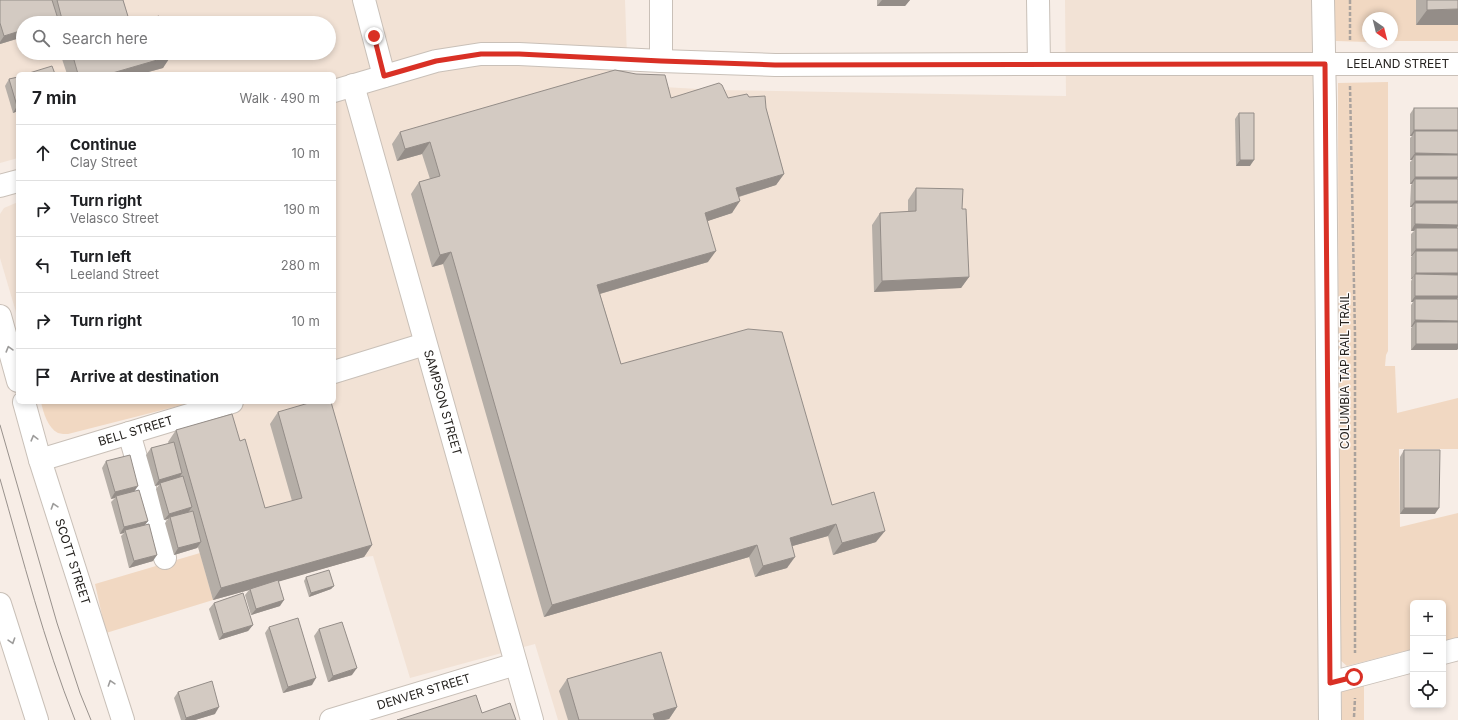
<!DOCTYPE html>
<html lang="en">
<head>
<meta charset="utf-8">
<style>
	:root { --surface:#fff; --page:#f2f2f2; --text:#202124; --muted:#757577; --line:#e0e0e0 }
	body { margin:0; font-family:Inter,sans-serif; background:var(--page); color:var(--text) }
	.controls { position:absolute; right:12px; bottom:12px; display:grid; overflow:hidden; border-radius:6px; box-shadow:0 2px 6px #0003 }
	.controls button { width:36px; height:36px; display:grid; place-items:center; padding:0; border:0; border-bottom:1px solid var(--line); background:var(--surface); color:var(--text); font:20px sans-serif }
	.compass { position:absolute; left:1362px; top:12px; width:36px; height:36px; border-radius:50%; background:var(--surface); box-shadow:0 2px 6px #0003; rotate:145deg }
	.stop { position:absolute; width:12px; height:12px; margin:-9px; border:3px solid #d93025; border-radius:50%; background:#fff }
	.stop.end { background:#d93025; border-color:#fff; box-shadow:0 1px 4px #0008 }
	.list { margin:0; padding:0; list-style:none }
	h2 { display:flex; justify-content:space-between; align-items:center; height:52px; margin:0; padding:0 16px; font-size:17px }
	h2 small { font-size:13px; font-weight:400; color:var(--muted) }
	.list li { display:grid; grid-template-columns:26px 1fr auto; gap:12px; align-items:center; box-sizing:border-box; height:56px; padding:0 16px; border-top:1px solid var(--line) }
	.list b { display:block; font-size:15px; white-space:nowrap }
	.list p { margin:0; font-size:13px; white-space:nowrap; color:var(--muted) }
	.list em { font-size:13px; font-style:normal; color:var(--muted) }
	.icon { flex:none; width:22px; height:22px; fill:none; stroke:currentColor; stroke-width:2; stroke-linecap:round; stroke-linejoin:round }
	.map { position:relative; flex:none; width:1458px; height:720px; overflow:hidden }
	.search { position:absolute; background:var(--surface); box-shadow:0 2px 6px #0003; left:16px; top:16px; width:320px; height:44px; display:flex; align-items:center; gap:10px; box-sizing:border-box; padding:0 14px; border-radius:22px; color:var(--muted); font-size:15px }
	.panel { position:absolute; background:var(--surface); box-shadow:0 2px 6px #0003; left:16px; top:72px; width:320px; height:332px; border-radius:6px }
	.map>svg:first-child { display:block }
</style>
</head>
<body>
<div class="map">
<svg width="1458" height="720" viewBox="0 0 1458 720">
	<rect width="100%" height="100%" fill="#f7ede6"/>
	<g fill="#f2e2d5" fill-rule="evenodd">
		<path d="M 0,0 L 625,0 L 628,85 L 716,90 L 1066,96 L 1065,0 L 1312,0 L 1322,258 L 1318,720 L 558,720 L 535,644 L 410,678 L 373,556 L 364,557 L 213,600 L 168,442 L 224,426 L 218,402 L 334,402 L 334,74 L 18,74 L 18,158 L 0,163 ZM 23,23 L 329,23 L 329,53 L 23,53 Z"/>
		<polygon points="18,202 18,319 0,258 0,214 4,208"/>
	</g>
	<g fill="#f1d8c2">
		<polygon points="1332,0 1458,0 1458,41 1392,41 1392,18 1368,18 1368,42 1336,41 1335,27 1332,23"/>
		<polygon points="1388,82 1388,351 1386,355 1385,366 1395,366 1397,413 1458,398 1458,449 1399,449 1400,527 1458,513 1458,638 1443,642 1443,603 1413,603 1413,649 1347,666 1339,659 1338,83"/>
		<path d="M 41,402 L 194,402 L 68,434 C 65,434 61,434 58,433 C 48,428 43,412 41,402 Z"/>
		<polygon points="200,553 213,600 106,633 95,584"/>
		<polygon points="1364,685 1364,720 1342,720 1342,690"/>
	</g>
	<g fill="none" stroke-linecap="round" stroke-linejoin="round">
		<g stroke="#c9c0b8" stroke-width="24">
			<g id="minor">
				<polyline points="364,0 384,76"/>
				<polyline points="1038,0 1039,64"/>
				<polyline points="1323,0 1325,103 1330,720"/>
				<polyline points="661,61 661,0"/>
				<path id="s1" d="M 353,85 L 532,720"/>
				<polyline points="334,372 425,344"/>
				<polyline points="129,433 165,558"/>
				<path id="s2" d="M 40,460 L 232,402"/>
				<polyline points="1443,653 1458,649"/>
				<polyline points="1330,683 1413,661"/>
				<path id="s3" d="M 331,720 L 516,664"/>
			</g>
		</g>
		<g stroke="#c9c0b8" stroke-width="24">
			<g id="major">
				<path id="s4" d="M 334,91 L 436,61 L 481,54 L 519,54 L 661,61 L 775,65 L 1039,64 L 1458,64"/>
				<polyline points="0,186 18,181"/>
				<polyline points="0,316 18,381"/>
				<path id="s5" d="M 24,402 L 40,460 L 123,720"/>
				<polyline points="0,604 37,720"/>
			</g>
		</g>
		<g stroke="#aaa29d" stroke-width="2.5" stroke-dasharray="4 2" stroke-linecap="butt">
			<polyline points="1350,0 1350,41"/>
			<polyline points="1350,86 1355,335 1355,653"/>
			<polyline points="1354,717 1355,698"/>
		</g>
		<use href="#minor" stroke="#fff" stroke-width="22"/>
		<use href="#major" stroke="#fff" stroke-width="22"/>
		<g stroke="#98918c" stroke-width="1">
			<polyline points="0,425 57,623 80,693 91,720"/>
			<path d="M 0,479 C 23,559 44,642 75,720"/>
		</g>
	</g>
	<g fill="#b5aea7">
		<polygon points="0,0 123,0 130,23 23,23 23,37 0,44"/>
		<polygon points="877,0 910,0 905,6 877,6"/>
		<polygon points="1416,0 1458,0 1416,25"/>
		<polygon points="60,53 170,53 163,68 141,74 67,74"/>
		<polygon points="18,77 18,111 13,113 5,86 9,79"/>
		<polygon points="749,97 766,108 784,174 776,185 739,197 732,213 707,221 708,262 600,294 621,364 832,505 876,542 833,555 828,536 792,546 787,568 755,577 749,557 544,617 443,264 432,267 411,194 419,182 430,179 422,154 397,161 392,144 400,132 671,98 728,98"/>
		<polygon points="1414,108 1458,130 1457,131 1457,179 1458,179 1458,202 1457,203 1458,203 1458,226 1457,228 1457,350 1411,350 1411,328 1412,327 1411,327 1411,305 1413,302 1411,302 1411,281 1412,279 1411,279 1411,257 1412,256 1411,256 1411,234 1414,231 1411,231 1411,209 1412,207 1410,207 1411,185 1412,184 1410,184 1410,162 1412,160 1410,160 1410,138 1412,136 1410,136 1410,114"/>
		<polygon points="1239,113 1250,166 1236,166 1235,119"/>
		<polygon points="916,188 962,209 969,277 961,288 874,292 872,225 880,213 908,212 908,200"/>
		<polygon points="278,412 372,545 364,557 279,581 280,606 251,615 245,595 249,590 213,600 198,547 197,548 174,555 165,523 168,519 164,520 156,489 159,485 155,486 146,455 151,448 169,444 168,442 176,430 240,441 265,508 292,501 270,424"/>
		<polygon points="1404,450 1435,514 1400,514 1400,457"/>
		<polygon points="106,461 134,491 148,521 145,525 153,561 129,568 121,536 124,533 120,534 111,502 115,498 111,499 102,468"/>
		<polygon points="306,577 334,586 331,589 309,597 304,581"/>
		<polygon points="214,603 253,625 248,631 219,640 209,609"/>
		<polygon points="269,627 312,685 283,693 265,633"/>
		<polygon points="319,629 352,675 328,682 314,636"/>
		<polygon points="567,679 677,707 669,719 664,720 568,720 559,691"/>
		<polygon points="178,692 215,714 195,720 181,720 174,698"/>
	</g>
	<g fill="#948d88">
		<polygon points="882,0 910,0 905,6 877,6"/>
		<polygon points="1458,9 1458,25 1416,25 1427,10"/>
		<polygon points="58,19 55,23 44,23"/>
		<polygon points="23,30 23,37 0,44 0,42 4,36"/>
		<polygon points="171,56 163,68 141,74 109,74"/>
		<polygon points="17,106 18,106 18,111 13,113"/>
		<polygon points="1414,130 1458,130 1453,136 1415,131 1412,136 1410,136"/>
		<polygon points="430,142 422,154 397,161 405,149"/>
		<polygon points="1415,153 1458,154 1454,160 1415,155 1412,160 1410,160"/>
		<polygon points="1240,160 1254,160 1250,166 1236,166"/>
		<polygon points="784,174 776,185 728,200 736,188"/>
		<polygon points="1458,174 1458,178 1454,184 1415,179 1412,184 1410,184 1415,177"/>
		<polygon points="1458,199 1458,202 1454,207 1415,203 1412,207 1410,207 1415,201"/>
		<polygon points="740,201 732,213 696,225 705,213"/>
		<polygon points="1458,223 1458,226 1455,231 1416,228 1414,231 1411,231 1415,224"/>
		<polygon points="1458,248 1458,251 1416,251 1412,256 1411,256 1416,249"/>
		<polygon points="716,251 708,262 589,297 597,285"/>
		<polygon points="451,252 443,264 432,267 440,255"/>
		<polygon points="1458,271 1458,275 1415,274 1412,279 1411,279 1416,273"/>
		<polygon points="969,277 961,288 874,292 882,281"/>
		<polygon points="1458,294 1458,298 1454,303 1415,299 1413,302 1411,302 1415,296"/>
		<polygon points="1458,319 1458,322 1416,322 1412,327 1411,327 1415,320"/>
		<polygon points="1416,344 1458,344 1458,349 1457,350 1411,350"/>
		<polygon points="182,473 178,480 160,483 159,485 155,486 159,480"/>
		<polygon points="138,486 134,492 116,496 115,498 111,499 115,492"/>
		<polygon points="192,507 187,514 170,517 168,519 164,520 169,514"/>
		<polygon points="1404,508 1439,508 1435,514 1400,514"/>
		<polygon points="148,521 143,527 125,530 124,533 120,534 124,527"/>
		<polygon points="836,524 828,536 782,549 790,538"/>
		<polygon points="885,531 876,542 833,555 842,543"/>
		<polygon points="201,542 197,548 174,555 178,548"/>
		<polygon points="372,545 364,557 250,590 250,589 249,590 213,600 221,588"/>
		<polygon points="757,545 749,557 544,617 552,605"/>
		<polygon points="157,555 153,561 129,568 134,561"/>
		<polygon points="795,557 787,568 755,577 763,566"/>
		<polygon points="334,586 331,589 309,597 311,593"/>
		<polygon points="284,600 280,606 251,615 256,609"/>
		<polygon points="253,625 248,631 219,640 223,634"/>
		<polygon points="357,668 352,675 328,682 333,676"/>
		<polygon points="316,678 312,685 283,693 288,687"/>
		<polygon points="219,707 215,714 195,720 185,720 186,718"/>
		<polygon points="677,707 669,719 664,720 649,720 653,714"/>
	</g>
	<g fill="#d3cac2" stroke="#948d88">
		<polygon points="0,0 52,0 58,19 44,23 23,23 23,30 4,36 0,23"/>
		<polygon points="57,0 123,0 130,23 63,23"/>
		<polygon points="1427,0 1458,0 1458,9 1427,10"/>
		<polygon points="159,16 161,23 134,23"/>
		<polygon points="72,53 170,53 171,56 109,74 78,74"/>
		<polygon points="52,66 55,74 26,74"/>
		<polygon points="615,70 636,74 665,75 671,98 719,83 722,85 728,98 747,94 749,97 765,96 766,108 784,174 736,188 740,201 705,213 716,251 597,285 621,364 748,329 782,332 832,505 874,492 885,531 842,543 836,524 790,538 795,557 763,566 757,545 552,605 451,252 440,255 419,182 440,176 430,142 405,149 400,132"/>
		<polygon points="18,77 18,106 17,106 9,79"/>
		<rect x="1414" y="108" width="44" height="22"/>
		<polygon points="1239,113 1254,113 1254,160 1240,160"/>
		<polygon points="1415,131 1458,131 1458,154 1415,153"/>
		<rect x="1415" y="155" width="43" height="22"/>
		<rect x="1415" y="179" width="43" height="22"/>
		<polygon points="916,188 963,189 962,209 966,209 969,277 882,281 880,213 916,211"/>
		<polygon points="1415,203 1458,203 1458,225 1415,224"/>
		<rect x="1416" y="228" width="42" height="21"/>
		<rect x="1416" y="251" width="42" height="22"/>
		<polygon points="1415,274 1458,275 1458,296 1415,296"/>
		<polygon points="1415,299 1458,299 1458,321 1415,320"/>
		<rect x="1416" y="322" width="42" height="22"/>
		<polygon points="312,402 331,402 372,545 221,588 176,430 232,414 240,441 245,439 265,508 302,498 278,412"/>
		<polygon points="174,442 182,473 159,480 151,448"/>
		<polygon points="1404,450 1440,450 1439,508 1404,508"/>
		<polygon points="130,455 138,486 115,492 106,461"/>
		<polygon points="183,476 192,507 169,514 160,483"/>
		<polygon points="139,490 148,521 124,527 116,496"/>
		<polygon points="193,511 201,542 178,548 170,517"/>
		<polygon points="149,524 157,555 134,561 125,530"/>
		<polygon points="329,570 334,586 311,593 306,577"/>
		<polygon points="278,580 284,600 256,609 250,589"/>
		<polygon points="243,593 253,625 223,634 214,603"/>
		<polygon points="298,618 316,678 288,687 269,627"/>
		<polygon points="342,622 357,668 333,676 319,629"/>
		<polygon points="661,652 677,707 653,714 655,720 579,720 567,679"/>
		<polygon points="212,681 219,707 186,718 178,692"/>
		<polygon points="476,695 482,713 510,703 516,720 397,720"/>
	</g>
	<defs><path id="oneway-chevron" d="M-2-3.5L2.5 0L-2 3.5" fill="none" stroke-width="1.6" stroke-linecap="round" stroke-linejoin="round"/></defs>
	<g stroke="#9d9c9b">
		<use href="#oneway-chevron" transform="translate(9 349) rotate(-106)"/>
		<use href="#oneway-chevron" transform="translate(34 438) rotate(-105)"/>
		<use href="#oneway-chevron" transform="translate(54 506) rotate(-108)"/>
		<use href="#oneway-chevron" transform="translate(12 641) rotate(72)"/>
		<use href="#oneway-chevron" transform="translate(111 683) rotate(-108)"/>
	</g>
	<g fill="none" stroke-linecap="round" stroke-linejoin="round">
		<polyline stroke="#d93025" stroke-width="5" points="374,36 384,76 436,61 481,54 519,54 661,61 775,65 1325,64 1330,683 1354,677"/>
	</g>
	<g text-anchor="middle" stroke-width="3" stroke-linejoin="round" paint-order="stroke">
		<g font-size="12" fill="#262320" stroke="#fefcfb">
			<text dy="4" stroke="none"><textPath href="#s4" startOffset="1069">LEELAND STREET</textPath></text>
			<text transform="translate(1345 371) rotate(-90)" y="4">COLUMBIA TAP RAIL TRAIL</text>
			<text dy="4" stroke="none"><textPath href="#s1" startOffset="330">SAMPSON STREET</textPath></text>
			<text dy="4" stroke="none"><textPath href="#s2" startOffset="100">BELL STREET</textPath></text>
			<text dy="4" stroke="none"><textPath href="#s5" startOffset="167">SCOTT STREET</textPath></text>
			<text dy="4" stroke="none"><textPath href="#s3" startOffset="97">DENVER STREET</textPath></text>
		</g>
	</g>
</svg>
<div class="controls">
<button>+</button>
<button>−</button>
<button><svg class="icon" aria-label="locate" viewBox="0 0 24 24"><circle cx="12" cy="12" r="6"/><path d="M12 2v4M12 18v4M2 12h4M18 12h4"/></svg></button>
</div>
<svg class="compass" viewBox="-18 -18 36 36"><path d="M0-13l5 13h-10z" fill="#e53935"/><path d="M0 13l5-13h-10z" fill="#757577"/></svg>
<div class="stop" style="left:1354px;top:677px"></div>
<div class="stop end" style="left:374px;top:36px"></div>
<div class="search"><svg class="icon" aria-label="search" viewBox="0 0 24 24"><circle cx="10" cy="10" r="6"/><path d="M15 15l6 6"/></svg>Search here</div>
<section class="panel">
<h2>7 min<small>Walk · 490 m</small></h2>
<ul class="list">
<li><svg class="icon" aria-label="ahead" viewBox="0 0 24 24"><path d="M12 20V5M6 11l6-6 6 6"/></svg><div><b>Continue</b><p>Clay Street</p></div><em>10 m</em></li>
<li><svg class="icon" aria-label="right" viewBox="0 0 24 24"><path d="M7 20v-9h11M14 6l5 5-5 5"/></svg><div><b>Turn right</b><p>Velasco Street</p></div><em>190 m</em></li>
<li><svg class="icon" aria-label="left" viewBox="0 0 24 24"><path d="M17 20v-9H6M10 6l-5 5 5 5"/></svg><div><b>Turn left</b><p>Leeland Street</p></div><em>280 m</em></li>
<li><svg class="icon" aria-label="right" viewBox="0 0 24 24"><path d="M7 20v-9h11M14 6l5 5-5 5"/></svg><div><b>Turn right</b></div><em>10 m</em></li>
<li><svg class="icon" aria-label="arrive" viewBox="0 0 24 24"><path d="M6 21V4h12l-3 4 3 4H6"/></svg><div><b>Arrive at destination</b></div></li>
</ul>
</section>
</div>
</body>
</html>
